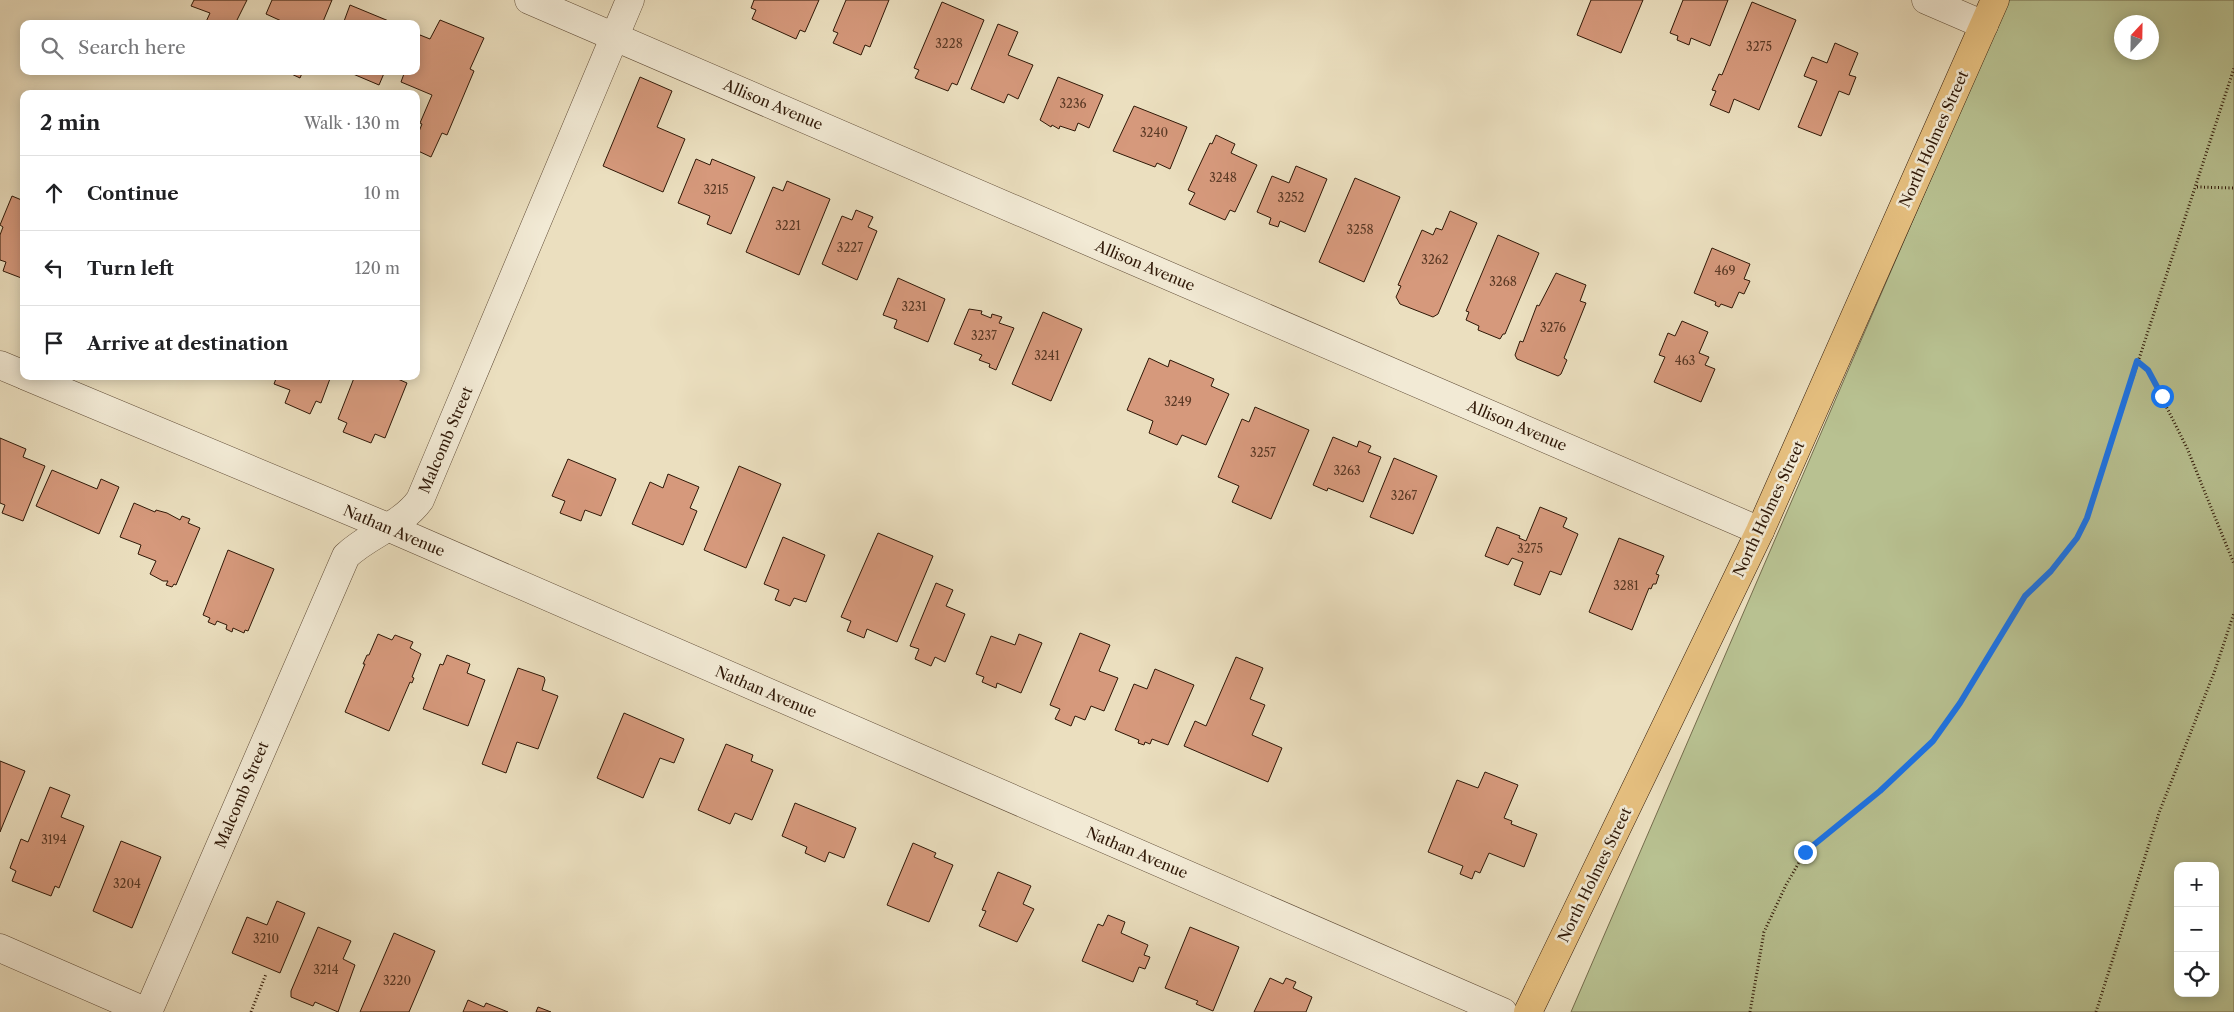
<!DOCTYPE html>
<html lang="en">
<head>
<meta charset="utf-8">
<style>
	:root { --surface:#fff; --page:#f2f2f2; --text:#202124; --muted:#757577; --line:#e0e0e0 }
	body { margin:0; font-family:"Libre Caslon Text",serif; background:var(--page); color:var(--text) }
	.controls { position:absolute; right:15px; bottom:15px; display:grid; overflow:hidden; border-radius:10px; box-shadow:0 2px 12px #0003 }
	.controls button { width:45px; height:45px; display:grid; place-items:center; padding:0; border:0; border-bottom:1px solid var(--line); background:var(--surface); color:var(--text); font:25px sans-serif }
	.compass { position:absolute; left:2114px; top:15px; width:45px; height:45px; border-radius:50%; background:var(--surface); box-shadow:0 2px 12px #0003; rotate:22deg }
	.stop { position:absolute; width:15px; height:15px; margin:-11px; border:4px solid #1a73e8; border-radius:50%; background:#fff }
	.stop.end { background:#1a73e8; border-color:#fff; box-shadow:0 1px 5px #0008 }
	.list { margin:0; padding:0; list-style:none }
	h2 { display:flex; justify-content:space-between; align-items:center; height:65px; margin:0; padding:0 20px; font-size:21px }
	h2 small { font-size:16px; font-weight:400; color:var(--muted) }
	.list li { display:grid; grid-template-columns:32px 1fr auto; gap:15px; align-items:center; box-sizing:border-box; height:75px; padding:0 20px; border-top:1px solid var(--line) }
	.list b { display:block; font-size:19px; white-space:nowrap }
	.list em { font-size:16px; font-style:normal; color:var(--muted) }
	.icon { flex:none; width:28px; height:28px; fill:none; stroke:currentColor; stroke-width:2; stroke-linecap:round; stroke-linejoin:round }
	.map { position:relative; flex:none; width:2234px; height:1012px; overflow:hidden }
	.search { position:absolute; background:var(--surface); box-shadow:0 2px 12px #0003; left:20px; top:20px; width:400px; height:55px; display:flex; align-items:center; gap:12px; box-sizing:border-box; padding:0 18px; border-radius:10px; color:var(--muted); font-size:19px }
	.panel { position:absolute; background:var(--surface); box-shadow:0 2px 12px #0003; left:20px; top:90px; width:400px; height:290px; border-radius:10px }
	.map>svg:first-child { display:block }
</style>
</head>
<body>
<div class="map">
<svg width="2234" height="1012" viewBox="0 0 2234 1012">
	<rect width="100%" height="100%" fill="#ebdfbf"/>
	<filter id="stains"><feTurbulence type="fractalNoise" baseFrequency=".004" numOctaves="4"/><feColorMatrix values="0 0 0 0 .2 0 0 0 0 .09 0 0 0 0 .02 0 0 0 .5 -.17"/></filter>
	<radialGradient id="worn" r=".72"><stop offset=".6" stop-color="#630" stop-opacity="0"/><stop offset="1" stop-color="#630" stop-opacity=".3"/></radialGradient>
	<path fill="#b8c191" stroke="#746c4c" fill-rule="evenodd" d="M 2008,0 L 2234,0 L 2234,1012 L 1571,1012 ZM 2122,22 L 2152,22 L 2152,52 L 2122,52 ZM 2178,866 L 2215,866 L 2215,993 L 2178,993 Z"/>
	<g fill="#d6997c" stroke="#2f1807">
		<polygon points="194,0 247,0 235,24 205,24 210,13 191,6"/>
		<polygon points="272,0 332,0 322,24 288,24 266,14"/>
		<polygon points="754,0 819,0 805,32 800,30 796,39 752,19 756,10 751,8"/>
		<polygon points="846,0 889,0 870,47 865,45 861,55 833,43 838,33 833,31"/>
		<polygon points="1591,0 1643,0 1621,53 1577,35"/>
		<polygon points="1683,0 1728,0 1710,46 1691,38 1689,45 1677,40 1678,36 1670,33"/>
		<polygon points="942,2 984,20 957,85 952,83 948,91 915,78 919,70 914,68"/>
		<polygon points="1752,2 1796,20 1759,110 1734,99 1729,113 1710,105 1716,91 1712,90 1719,74 1722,75"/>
		<polygon points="350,5 396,24 343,24"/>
		<polygon points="440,20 484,38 470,69 474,71 447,135 442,133 431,157 416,150 416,139 422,124 420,123 432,95 401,82 405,71 416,71 416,45 420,35 430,39"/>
		<polygon points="998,24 1018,32 1008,55 1033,65 1018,99 1008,94 1004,103 971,89"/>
		<polygon points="1835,43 1858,53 1849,75 1856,77 1849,95 1839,91 1821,136 1798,127 1817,81 1804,76 1812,57 1827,63"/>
		<polygon points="285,71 303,71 300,78"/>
		<polygon points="346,71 385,71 379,85"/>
		<polygon points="640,77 672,91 657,127 685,139 663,192 603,166"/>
		<polygon points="1058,77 1103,95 1089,128 1078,123 1075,131 1060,126 1059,129 1052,125 1051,127 1040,120"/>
		<polygon points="1134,106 1187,127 1170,169 1157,163 1155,167 1113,151"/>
		<polygon points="1216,135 1235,144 1231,153 1257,165 1235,212 1230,210 1225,220 1189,204 1195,193 1188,190 1210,143 1212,144"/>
		<polygon points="696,159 710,165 712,159 755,177 731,234 707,224 710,216 678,203"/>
		<polygon points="1296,166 1327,179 1305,232 1280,221 1278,227 1269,224 1271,218 1257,212 1272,176 1289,183"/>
		<polygon points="1355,178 1400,197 1364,282 1319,262"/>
		<polygon points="787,181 830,199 799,275 746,252 773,187 783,191"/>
		<polygon points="12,196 24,201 24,279 3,271 6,262 0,260 0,235 3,227 0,225"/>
		<polygon points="856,210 873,217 868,227 877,231 857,280 822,264 842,216 852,220"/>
		<polygon points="1450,211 1477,223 1438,314 1433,317 1400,304 1396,297 1401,286 1398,285 1422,230 1433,235 1436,228 1442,230"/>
		<polygon points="1498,235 1539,253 1505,334 1503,334 1500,339 1478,330 1479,326 1466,320 1469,312 1466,311"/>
		<polygon points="1712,248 1750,264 1744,279 1750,281 1744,294 1739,292 1732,308 1721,304 1719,307 1715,305 1716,302 1694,293"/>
		<polygon points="1556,273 1586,285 1580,301 1586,303 1564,358 1567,360 1561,374 1558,376 1517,359 1515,355 1520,341 1523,342 1537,305 1539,306"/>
		<polygon points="898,278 945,299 928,342 894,328 897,320 883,315"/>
		<polygon points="969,309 982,311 981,314 991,318 992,314 1002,317 999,323 1014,328 996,370 989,367 990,364 979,360 982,355 954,344"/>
		<polygon points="1043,312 1082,329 1051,401 1012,384"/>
		<polygon points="1682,321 1708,332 1699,353 1709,357 1705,365 1715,369 1701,402 1654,382 1665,357 1659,355 1668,333 1675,336"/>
		<polygon points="1149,358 1168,367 1170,360 1214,379 1211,386 1229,394 1206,445 1182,435 1177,445 1149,433 1153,421 1127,410"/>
		<polygon points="277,376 331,376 321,403 316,401 310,414 285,403 290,390 274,384"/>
		<polygon points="391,376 407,383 385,438 375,434 371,443 343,432 347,423 338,419 354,378 353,376"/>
		<polygon points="1255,407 1309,430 1271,519 1232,502 1239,486 1218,477 1242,419 1249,422"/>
		<polygon points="1333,437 1357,447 1359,441 1371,446 1368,452 1381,457 1363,502 1328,488 1327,491 1313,485"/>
		<polygon points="0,438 26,449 23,457 45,466 23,521 2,513 5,505 0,503"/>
		<polygon points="1394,458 1437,476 1413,534 1370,517"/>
		<polygon points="568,459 616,479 601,516 585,510 581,521 560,513 565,501 552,496"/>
		<polygon points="739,466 781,484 746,568 704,550"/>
		<polygon points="52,470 97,489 101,479 119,487 99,534 36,506"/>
		<polygon points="668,474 699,487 690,508 697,511 683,545 632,524 650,482 663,488"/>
		<polygon points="134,503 155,512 156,510 167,513 180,520 182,516 190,519 188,523 200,528 176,585 174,584 172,587 166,585 168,581 163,581 150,574 156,561 138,554 141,545 120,537"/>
		<polygon points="1540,507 1567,518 1563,527 1578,534 1561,575 1550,571 1540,595 1514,585 1523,562 1512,558 1508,565 1485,556 1497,527 1520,536 1519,538 1526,541"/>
		<polygon points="878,533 933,556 897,642 867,629 864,638 847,631 851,621 841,617"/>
		<polygon points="783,537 825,555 806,602 794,598 790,606 775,600 779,590 764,584"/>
		<polygon points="1619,538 1664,556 1656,574 1659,575 1656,584 1653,584 1651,589 1649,588 1632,630 1589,612"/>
		<polygon points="228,550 274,569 248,631 245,630 244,633 233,628 232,632 226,629 227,625 217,621 215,625 208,622 210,618 203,615"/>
		<polygon points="936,583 953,590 946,606 965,614 945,662 935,657 931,666 915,659 919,649 910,646"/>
		<polygon points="1080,633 1110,645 1099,671 1118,678 1104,711 1091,706 1085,720 1075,716 1071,726 1055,719 1060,709 1050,705"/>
		<polygon points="378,634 392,640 395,635 413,642 410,648 421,654 412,677 414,678 412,683 410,682 389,731 345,712 365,664 363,664 367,655 369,655"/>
		<polygon points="1019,634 1042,643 1021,693 997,683 996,688 982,682 984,677 976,674 991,636 1015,645"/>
		<polygon points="447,655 470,664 467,673 485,680 468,726 423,709 440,664 443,665"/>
		<polygon points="1236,657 1263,668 1250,699 1265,705 1252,735 1282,748 1268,782 1184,746 1195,721 1206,726"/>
		<polygon points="518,668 544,677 545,680 542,690 558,696 538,749 517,742 506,773 482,764"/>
		<polygon points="1155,669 1194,685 1168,745 1152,739 1150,744 1145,742 1144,745 1138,743 1139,740 1115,730 1134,684 1147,689"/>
		<polygon points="624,713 684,739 674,763 660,758 643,798 597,778"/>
		<polygon points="726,744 753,755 751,761 773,770 752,820 735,813 730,824 698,810"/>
		<polygon points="0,761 25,771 0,832"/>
		<polygon points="1485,772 1518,785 1504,818 1512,821 1511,824 1537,834 1524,867 1489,853 1480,873 1475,871 1472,879 1460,874 1463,866 1428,852 1457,780 1478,788"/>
		<polygon points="50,787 70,795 61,817 84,826 59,888 55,886 51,896 12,881 16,871 10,868 21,839 28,842"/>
		<polygon points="795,803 856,828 844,858 829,852 825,862 805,853 807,847 782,836"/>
		<polygon points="121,841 161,857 132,928 93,911"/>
		<polygon points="913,843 936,853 934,857 953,865 929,922 887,905"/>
		<polygon points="998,872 1031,886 1023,904 1034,909 1017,942 979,926 986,911 982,910"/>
		<polygon points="277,901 305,913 280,973 232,953 247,917 267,925"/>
		<polygon points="1108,915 1125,922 1121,933 1148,945 1144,955 1150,957 1145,969 1139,967 1133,982 1082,961 1098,924 1103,926"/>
		<polygon points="318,927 351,941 343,959 355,965 338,1012 315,1002 313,1006 291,997 291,991"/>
		<polygon points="1190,927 1239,947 1213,1011 1196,1004 1198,1001 1165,988"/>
		<polygon points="394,933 435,951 409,1012 360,1012"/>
		<polygon points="1270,978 1283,984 1286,978 1296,982 1293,988 1312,997 1306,1012 1254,1012"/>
		<polygon points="468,1000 484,1007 486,1003 508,1012 463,1012"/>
		<polygon points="538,1007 551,1012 536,1012"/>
	</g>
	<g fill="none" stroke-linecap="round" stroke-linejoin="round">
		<g stroke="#5e4a35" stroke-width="29">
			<g id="minor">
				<polyline points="529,0 1760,531"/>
				<polyline points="1926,0 1984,25"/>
				<polyline points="0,365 24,375"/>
				<polyline points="26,376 390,528 1503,1012"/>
				<polyline points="0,948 147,1012"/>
				<path d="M 148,1012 L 346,556 C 369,534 401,526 420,500 L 630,0"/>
			</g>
		</g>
		<g stroke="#2f1807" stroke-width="29">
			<polyline id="major" points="1528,1012 1760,531 1995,0"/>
		</g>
		<g stroke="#2f1807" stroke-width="3" stroke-dasharray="1 2.5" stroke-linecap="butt">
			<polyline points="2197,187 2234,188"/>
			<polyline points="2137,361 2148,370 2187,448 2234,564"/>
			<polyline points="251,1012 266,974"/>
			<polyline points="1750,1012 1764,932 1786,885 1805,852 1880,791 1933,741 1960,703 2025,596 2051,571 2077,538 2087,518 2234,68"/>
			<polyline points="2096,1012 2159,813 2214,673 2234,613"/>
		</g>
		<use href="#minor" stroke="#f2ead5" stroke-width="28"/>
		<use href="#major" stroke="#e6c080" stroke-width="28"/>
	</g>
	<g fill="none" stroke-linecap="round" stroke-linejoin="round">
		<polyline stroke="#1a73e8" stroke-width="6" points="1805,852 1880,791 1933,741 1960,703 2025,596 2051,571 2077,538 2087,518 2137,361 2148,370 2162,396"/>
	</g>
	<g text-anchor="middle" stroke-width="5" stroke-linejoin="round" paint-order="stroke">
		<g font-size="12" fill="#593824">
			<text x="949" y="48">3228</text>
			<text x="1759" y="51">3275</text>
			<text x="1073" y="108">3236</text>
			<text x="1154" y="137">3240</text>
			<text x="1223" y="182">3248</text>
			<text x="716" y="194">3215</text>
			<text x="1291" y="202">3252</text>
			<text x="788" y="230">3221</text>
			<text x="1360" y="234">3258</text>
			<text x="850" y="252">3227</text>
			<text x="1435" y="264">3262</text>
			<text x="1725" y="275">469</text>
			<text x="1503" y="286">3268</text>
			<text x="914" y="311">3231</text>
			<text x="1553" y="332">3276</text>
			<text x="984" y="340">3237</text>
			<text x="1047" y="360">3241</text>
			<text x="1685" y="365">463</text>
			<text x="1178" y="406">3249</text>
			<text x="1263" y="457">3257</text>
			<text x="1347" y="475">3263</text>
			<text x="1404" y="500">3267</text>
			<text x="1530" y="553">3275</text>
			<text x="1626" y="590">3281</text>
			<text x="54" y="844">3194</text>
			<text x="127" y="888">3204</text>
			<text x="266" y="943">3210</text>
			<text x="326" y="974">3214</text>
			<text x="397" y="985">3220</text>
		</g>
		<g font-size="15" fill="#2f1807" stroke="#f2ead5">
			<text transform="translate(773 105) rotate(23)" y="5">Allison Avenue</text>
			<text transform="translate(1934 139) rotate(-66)" y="5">North Holmes Street</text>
			<text transform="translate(1145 266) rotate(23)" y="5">Allison Avenue</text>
			<text transform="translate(1517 426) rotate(23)" y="5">Allison Avenue</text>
			<text transform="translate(446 440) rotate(-67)" y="5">Malcomb Street</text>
			<text transform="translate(1769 509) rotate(-65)" y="5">North Holmes Street</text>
			<text transform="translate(394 531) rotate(23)" y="5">Nathan Avenue</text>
			<text transform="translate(766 692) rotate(23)" y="5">Nathan Avenue</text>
			<text transform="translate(242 795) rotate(-67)" y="5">Malcomb Street</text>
			<text transform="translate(1137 853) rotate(23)" y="5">Nathan Avenue</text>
			<text transform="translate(1595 875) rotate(-64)" y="5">North Holmes Street</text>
		</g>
	</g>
	<rect width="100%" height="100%" filter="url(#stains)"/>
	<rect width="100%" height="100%" fill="url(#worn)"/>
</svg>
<div class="controls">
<button>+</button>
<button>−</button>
<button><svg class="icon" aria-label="locate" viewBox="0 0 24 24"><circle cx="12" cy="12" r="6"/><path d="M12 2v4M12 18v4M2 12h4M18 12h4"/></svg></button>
</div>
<svg class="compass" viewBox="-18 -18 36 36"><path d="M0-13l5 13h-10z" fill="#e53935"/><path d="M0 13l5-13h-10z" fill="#757577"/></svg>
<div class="stop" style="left:2162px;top:396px"></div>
<div class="stop end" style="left:1805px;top:852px"></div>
<div class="search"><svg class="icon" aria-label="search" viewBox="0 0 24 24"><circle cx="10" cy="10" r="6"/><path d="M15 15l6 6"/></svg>Search here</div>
<section class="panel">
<h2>2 min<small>Walk · 130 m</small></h2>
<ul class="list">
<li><svg class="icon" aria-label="ahead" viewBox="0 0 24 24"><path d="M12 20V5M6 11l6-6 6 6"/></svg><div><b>Continue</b></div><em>10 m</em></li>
<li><svg class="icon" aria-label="left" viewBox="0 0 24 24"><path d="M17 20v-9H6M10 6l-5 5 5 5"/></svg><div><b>Turn left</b></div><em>120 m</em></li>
<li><svg class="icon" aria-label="arrive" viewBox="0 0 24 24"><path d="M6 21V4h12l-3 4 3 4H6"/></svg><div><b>Arrive at destination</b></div></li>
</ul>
</section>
</div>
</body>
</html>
